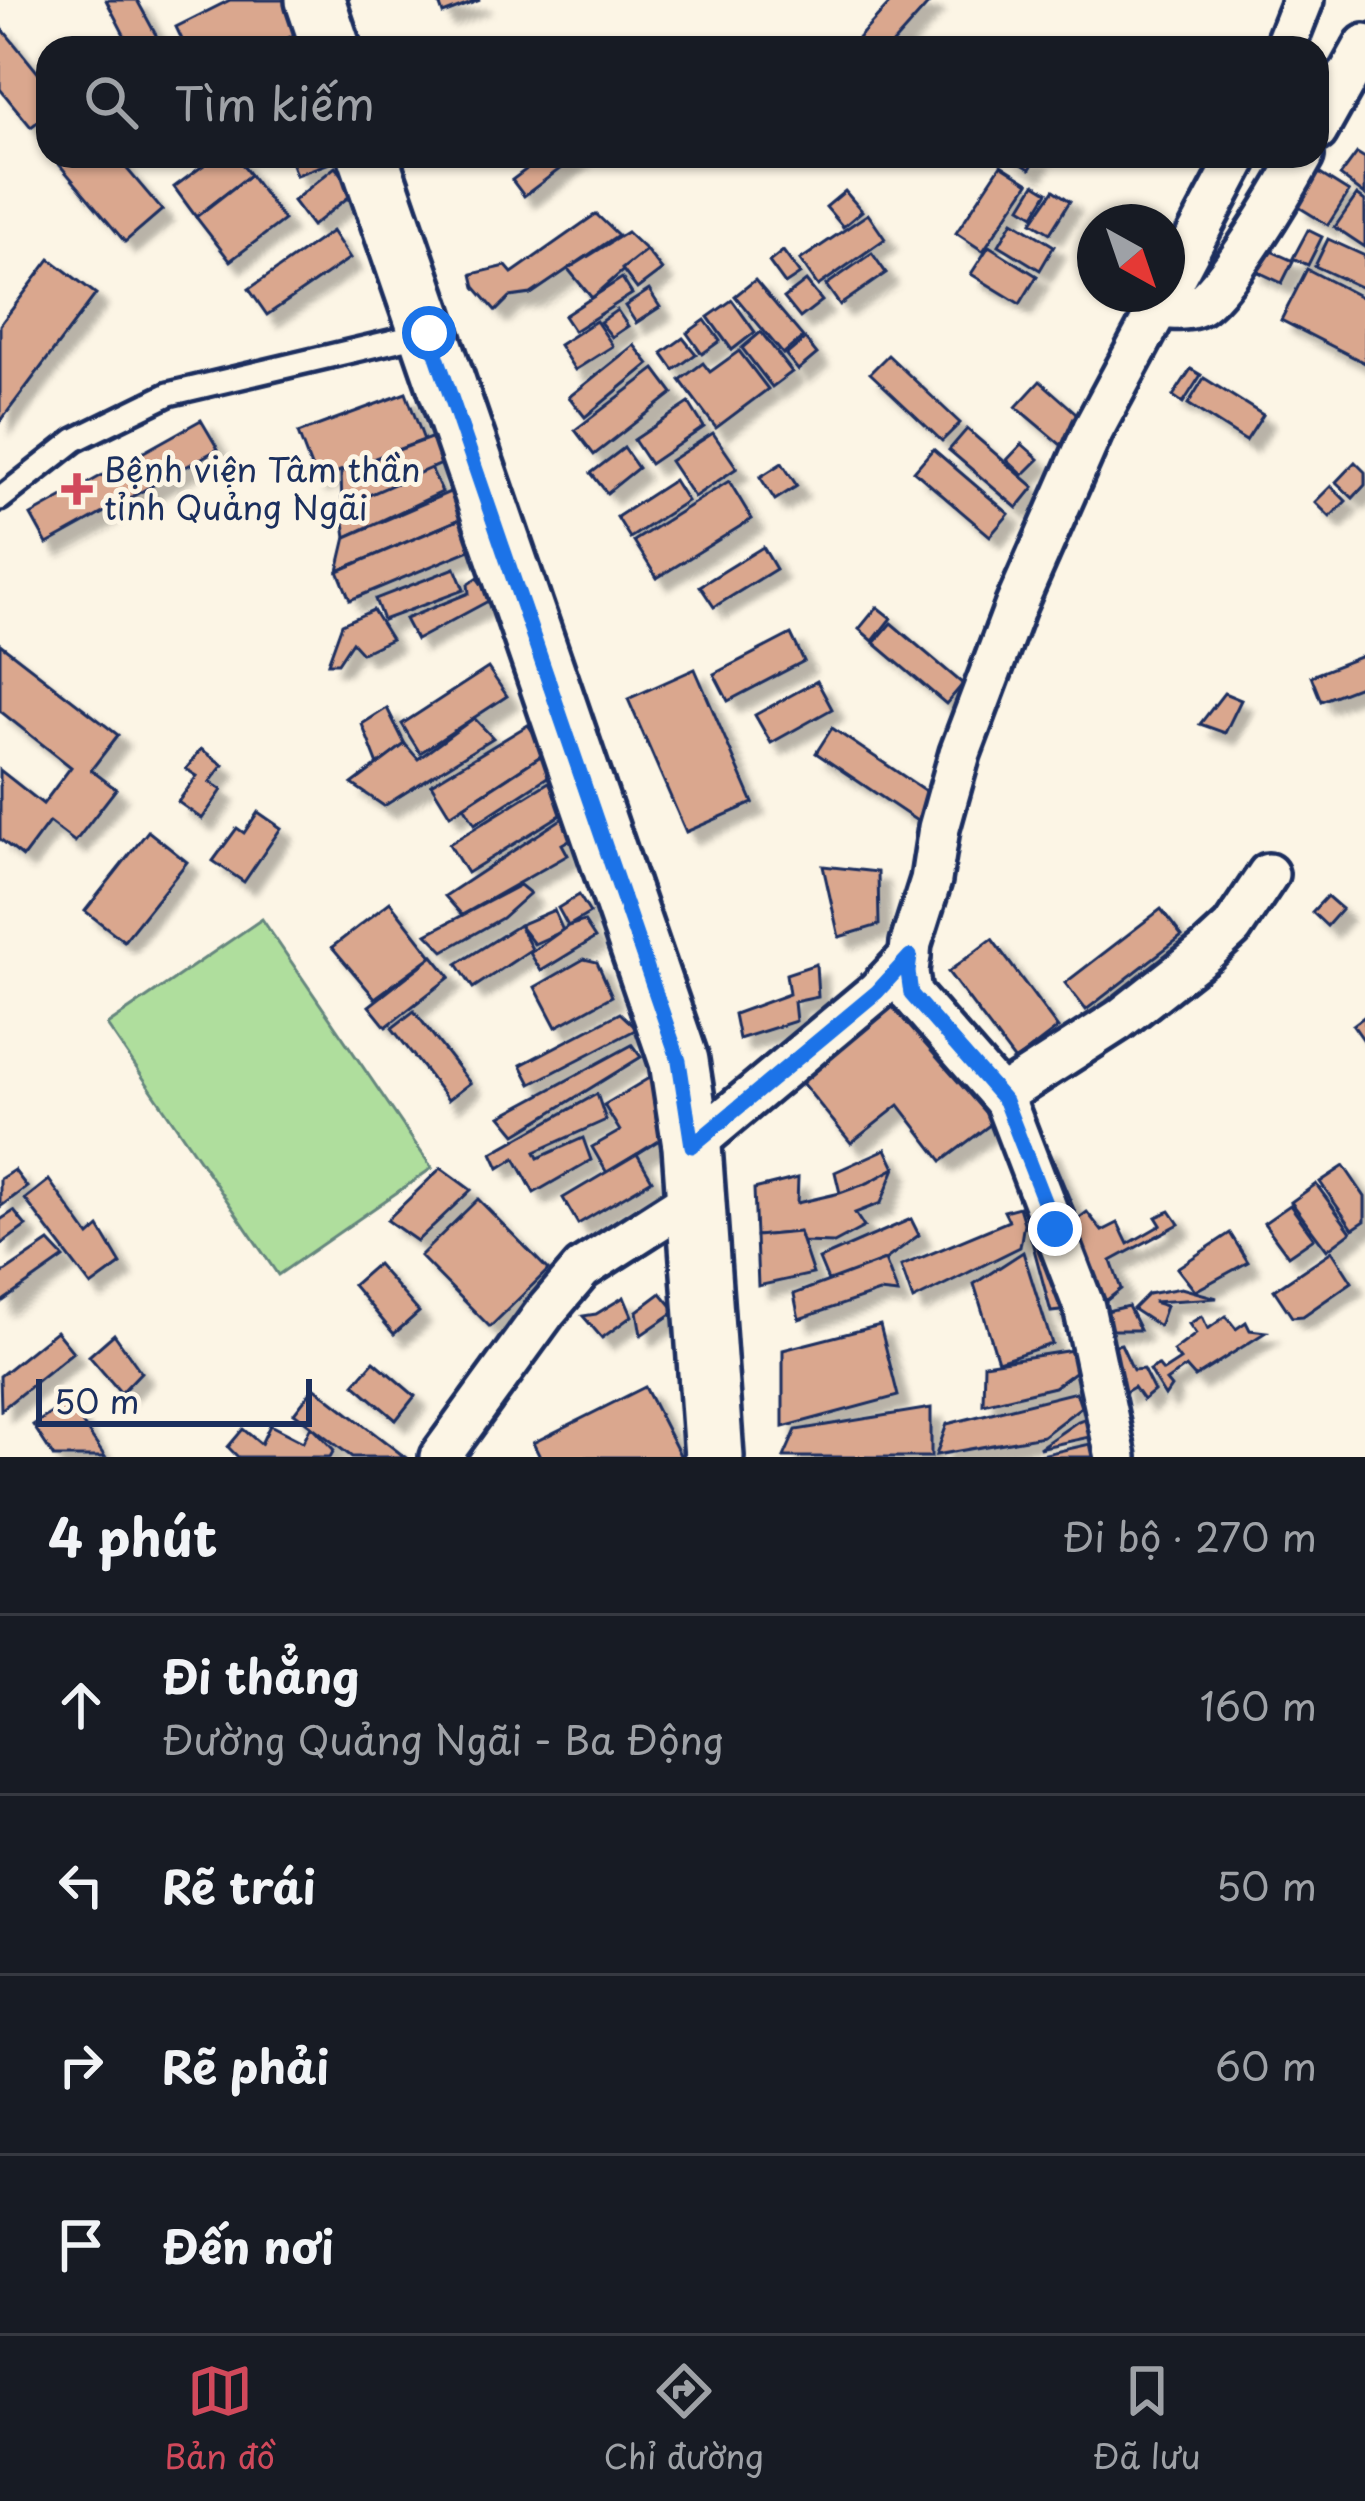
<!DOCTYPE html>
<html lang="vi">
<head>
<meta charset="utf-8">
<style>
	:root { --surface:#171b24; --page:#20242c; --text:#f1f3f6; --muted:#9ea1a6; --line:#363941; --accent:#d1495b }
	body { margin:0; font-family:"Playpen Sans",sans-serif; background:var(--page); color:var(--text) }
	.compass { position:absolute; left:1077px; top:204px; width:108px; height:108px; border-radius:50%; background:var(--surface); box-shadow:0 3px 9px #0004; rotate:140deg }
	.scale { position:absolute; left:36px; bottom:30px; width:276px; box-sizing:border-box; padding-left:12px; border:6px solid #1b2f5e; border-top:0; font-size:33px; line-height:42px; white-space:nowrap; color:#1b2f5e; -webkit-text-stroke:9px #fcf5e5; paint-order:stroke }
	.stop { position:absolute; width:36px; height:36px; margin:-27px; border:9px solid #1a73e8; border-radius:50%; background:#fff }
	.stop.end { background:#1a73e8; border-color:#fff; box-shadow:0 3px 12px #0008 }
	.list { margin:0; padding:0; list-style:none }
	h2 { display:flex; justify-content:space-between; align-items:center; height:156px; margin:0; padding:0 48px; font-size:51px }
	h2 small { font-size:39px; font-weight:400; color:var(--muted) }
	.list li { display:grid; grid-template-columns:78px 1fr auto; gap:36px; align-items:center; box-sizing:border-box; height:180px; padding:0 48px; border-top:3px solid var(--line) }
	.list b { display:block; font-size:45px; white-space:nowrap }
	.list p { margin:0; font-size:39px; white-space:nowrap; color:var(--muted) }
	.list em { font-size:39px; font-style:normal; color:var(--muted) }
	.icon { flex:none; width:66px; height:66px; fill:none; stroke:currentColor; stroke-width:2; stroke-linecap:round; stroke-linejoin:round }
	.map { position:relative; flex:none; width:1365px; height:1457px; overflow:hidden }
	.search { position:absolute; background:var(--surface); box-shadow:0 3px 9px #0004; left:36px; right:36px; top:36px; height:132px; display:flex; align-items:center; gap:30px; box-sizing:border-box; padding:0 42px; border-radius:36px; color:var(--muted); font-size:45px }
	.sheet { height:876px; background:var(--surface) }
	nav { display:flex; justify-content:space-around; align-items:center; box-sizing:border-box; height:168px; border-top:3px solid var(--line); background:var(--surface); font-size:33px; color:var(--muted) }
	nav a { display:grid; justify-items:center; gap:6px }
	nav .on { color:var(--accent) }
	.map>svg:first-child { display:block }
</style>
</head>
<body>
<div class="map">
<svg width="1365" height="1457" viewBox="0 0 1365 1457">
	<defs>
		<filter id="shadow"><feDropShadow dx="11" dy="11" stdDeviation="3" flood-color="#0004"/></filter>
	</defs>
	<rect width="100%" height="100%" fill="#fcf5e5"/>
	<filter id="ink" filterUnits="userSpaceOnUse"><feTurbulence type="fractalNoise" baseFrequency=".00833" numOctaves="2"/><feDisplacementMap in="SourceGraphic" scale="24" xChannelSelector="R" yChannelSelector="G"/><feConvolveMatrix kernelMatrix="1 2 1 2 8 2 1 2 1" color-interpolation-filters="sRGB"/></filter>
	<g filter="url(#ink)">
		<polygon fill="#afde9d" stroke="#65867e" stroke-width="3" points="262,919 432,1168 278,1275 107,1025"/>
		<g fill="#daa78e" stroke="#1b2f5e" stroke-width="3" filter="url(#shadow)">
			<polygon points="106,0 137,0 163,48 131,48"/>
			<polygon points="230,0 291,0 305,29 269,48 186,48 176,27"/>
			<polygon points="438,0 480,0 443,14"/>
			<polygon points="893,0 932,0 889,48 853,48 851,46"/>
			<polygon points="0,26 48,85 48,114 31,127 0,89"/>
			<polygon points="1357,153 1365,158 1365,195 1340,176"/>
			<polygon points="52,156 116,156 162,210 125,242"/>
			<polygon points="216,156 236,156 250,175 196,217 174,187"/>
			<polygon points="289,156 337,156 338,160 296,175"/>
			<polygon points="544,156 577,156 524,196 512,180"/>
			<polygon points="1009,156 1038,156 1030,169"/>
			<polygon points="1001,165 1029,183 983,251 956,233"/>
			<polygon points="335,167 355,192 312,226 293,201"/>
			<polygon points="1317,172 1349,192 1328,225 1297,206"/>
			<polygon points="250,175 284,220 230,261 196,217"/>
			<polygon points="1035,184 1048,192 1034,215 1021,207"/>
			<polygon points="1054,190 1070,201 1050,233 1032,222"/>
			<polygon points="845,191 862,211 843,227 826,207"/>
			<polygon points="1357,195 1365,201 1365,247 1335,227"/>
			<polygon points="596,214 618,235 531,294 510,297 496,311 475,287 472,274 506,266 512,273"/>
			<polygon points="868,214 885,239 818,286 800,260"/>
			<polygon points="1013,221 1054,246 1040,270 999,245"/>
			<polygon points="1308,230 1322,237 1308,265 1293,258"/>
			<polygon points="332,231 350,258 267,315 249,289"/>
			<polygon points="627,232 646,250 592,298 568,269"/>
			<polygon points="1328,239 1365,256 1365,289 1315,266"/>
			<polygon points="989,246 1037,276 1020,304 971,274"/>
			<polygon points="1262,247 1293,261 1282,283 1252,269"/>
			<polygon points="646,250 662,270 637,289 622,269"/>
			<polygon points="783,251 800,274 785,284 769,262"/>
			<polygon points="872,253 886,273 840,305 826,285"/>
			<polygon points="50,259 96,294 0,422 0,325"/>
			<polygon points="1307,269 1365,299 1365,363 1281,320"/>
			<polygon points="622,278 632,294 574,331 564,316"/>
			<polygon points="755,280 803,337 783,354 735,296"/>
			<polygon points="806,281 822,301 800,318 784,298"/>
			<polygon points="649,290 660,307 636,323 625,306"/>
			<polygon points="732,300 755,332 732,350 708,317"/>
			<polygon points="617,310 628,326 612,337 600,322"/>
			<polygon points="705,320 720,341 702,354 687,333"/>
			<polygon points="596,321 613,346 575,370 559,345"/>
			<polygon points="761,332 792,372 772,387 742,348"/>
			<polygon points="683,338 696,354 674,370 662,353"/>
			<polygon points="805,339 817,354 798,370 786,355"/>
			<polygon points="634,345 649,364 585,417 569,397"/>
			<polygon points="739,351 768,389 716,428 680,380 703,363 710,372"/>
			<polygon points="888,355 960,423 942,441 870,373"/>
			<polygon points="655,369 673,393 594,455 575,430"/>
			<polygon points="1191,369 1201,375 1183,403 1173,396"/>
			<polygon points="1204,378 1263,415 1246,441 1188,404"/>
			<polygon points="1040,381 1084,420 1061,445 1016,407"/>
			<polygon points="406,393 424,440 316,480 298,433"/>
			<polygon points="689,403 704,427 650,464 634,440"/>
			<polygon points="201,420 218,449 47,544 31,515"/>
			<polygon points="967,429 1034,487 1017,508 949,450"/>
			<polygon points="447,432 456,458 342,507 341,471"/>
			<polygon points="713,433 737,468 694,497 670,461"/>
			<polygon points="1022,444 1039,459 1023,475 1007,460"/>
			<polygon points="624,448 638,468 607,493 591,473"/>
			<polygon points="933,449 1009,514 990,536 914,471"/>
			<polygon points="1355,462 1365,472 1365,485 1353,498 1336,482"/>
			<polygon points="782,463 797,486 775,500 760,477"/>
			<polygon points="431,468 442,492 346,537 342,507"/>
			<polygon points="674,480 687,501 630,538 617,517"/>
			<polygon points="729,481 752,519 657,578 634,541"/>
			<polygon points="466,485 463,518 338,571 346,537"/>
			<polygon points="1331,486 1346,501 1330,517 1315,502"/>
			<polygon points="463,518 475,548 350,600 338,571"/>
			<polygon points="763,547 776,569 714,607 700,586"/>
			<polygon points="455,568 464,590 383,620 375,599"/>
			<polygon points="477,578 492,599 416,640 405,619 469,593 468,584"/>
			<polygon points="877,607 891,618 873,641 859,629"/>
			<polygon points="373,610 391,639 362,653 352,642 338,663 328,663 342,624"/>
			<polygon points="891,623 963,684 946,704 874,643"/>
			<polygon points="791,634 804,661 728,701 714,674"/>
			<polygon points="0,644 118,735 91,770 116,789 75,842 49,822 23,857 0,839 0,770 43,804 71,767 0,711"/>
			<polygon points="1365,655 1365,684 1321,701 1311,676"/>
			<polygon points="488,668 507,696 420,753 402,724"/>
			<polygon points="695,669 753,803 686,832 628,699"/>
			<polygon points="817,681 832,709 771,743 755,715"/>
			<polygon points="1224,693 1241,700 1225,733 1200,724"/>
			<polygon points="387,708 405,744 378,765 362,724"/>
			<polygon points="474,718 493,738 384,806 352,784 405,744 418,759"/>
			<polygon points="528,725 547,752 450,815 431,784"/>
			<polygon points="832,728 942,802 926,827 816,753"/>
			<polygon points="201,749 223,765 210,782 222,790 202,819 178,802 197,776 186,769"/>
			<polygon points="547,752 552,774 475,824 464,806"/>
			<polygon points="549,782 567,811 467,873 449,844"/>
			<polygon points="578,808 590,828 562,844 568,855 462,915 445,896"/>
			<polygon points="258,812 281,828 244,882 213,861 237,828 244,833"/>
			<polygon points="148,831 187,862 124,941 85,911"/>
			<polygon points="823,866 878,872 879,925 839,937"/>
			<polygon points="520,885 530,893 502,918 444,951 427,934"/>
			<polygon points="579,895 590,913 568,926 558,908"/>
			<polygon points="1327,896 1342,909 1327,926 1312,912"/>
			<polygon points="390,902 432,956 375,998 332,947"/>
			<polygon points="1161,909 1182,936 1086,1010 1065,983"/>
			<polygon points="554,910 563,931 534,944 519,925"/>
			<polygon points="584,921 595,938 541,971 530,953 568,926"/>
			<polygon points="519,925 532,949 473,988 457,964"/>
			<polygon points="992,939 1058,1028 1015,1061 948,972"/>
			<polygon points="433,956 450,977 386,1027 369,1006"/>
			<polygon points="584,959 597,962 612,996 556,1027 535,987"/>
			<polygon points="816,964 818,997 794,1002 796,1021 739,1039 734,1014 789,994 786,974"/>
			<polygon points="896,996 1003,1115 942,1161 899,1105 851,1143 798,1078"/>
			<polygon points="414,1011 470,1083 448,1100 392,1028"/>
			<polygon points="620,1013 637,1029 531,1084 521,1065"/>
			<polygon points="1365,1016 1365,1042 1353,1025"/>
			<polygon points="632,1045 641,1057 516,1134 501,1116"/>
			<polygon points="649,1078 680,1127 607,1173 592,1147 620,1131 604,1105"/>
			<polygon points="597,1094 606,1120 535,1152 538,1158 583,1138 591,1160 534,1193 515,1158 499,1168 492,1153"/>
			<polygon points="1047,1145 1078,1219 1087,1212 1102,1231 1118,1223 1128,1244 1161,1225 1156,1217 1170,1211 1179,1224 1111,1261 1121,1289 1102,1304 1035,1152"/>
			<polygon points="886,1149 895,1168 868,1183 840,1193 835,1172"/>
			<polygon points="637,1154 652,1180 578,1224 563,1198"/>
			<polygon points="1344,1166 1365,1197 1365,1221 1353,1229 1320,1182"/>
			<polygon points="441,1168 471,1190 417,1241 387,1220"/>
			<polygon points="895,1168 881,1203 855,1213 864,1227 834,1243 802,1242 799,1232 756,1236 754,1189 798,1178 797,1203 840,1193 868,1183"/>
			<polygon points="14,1170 27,1187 0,1207 0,1179"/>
			<polygon points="49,1180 89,1236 99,1227 121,1264 91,1286 25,1199"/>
			<polygon points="1316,1184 1351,1232 1327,1250 1291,1202"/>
			<polygon points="478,1199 548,1270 490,1327 420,1256"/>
			<polygon points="1290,1205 1314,1238 1288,1256 1264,1223"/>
			<polygon points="1019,1207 1024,1223 1020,1247 913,1300 901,1266 1009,1221 1004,1211"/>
			<polygon points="14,1211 26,1226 0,1245 0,1220"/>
			<polygon points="911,1219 919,1235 885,1260 829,1283 819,1259"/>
			<polygon points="1046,1225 1078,1309 1051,1312 1028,1227"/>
			<polygon points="799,1232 813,1274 758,1286 756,1236"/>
			<polygon points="1230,1233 1248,1262 1195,1291 1177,1268"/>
			<polygon points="49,1242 64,1258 0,1303 0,1275"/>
			<polygon points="1332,1251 1352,1282 1303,1316 1292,1317 1274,1290"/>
			<polygon points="1023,1252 1052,1344 998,1361 974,1284"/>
			<polygon points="885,1260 898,1294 879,1292 799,1319 794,1294"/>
			<polygon points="377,1264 419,1312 394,1334 353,1285"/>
			<polygon points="1181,1288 1217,1298 1153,1302 1166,1306 1159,1326 1133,1309 1148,1294"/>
			<polygon points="661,1293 676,1311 641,1335 637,1311"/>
			<polygon points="624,1297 632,1316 602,1338 583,1316 596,1314"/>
			<polygon points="1128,1306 1140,1330 1098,1330 1094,1314"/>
			<polygon points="1202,1316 1208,1329 1226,1316 1236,1329 1246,1322 1250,1330 1266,1332 1195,1377 1186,1367 1166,1381 1171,1387 1165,1396 1149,1370 1158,1365 1163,1371 1180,1360 1173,1351 1196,1334 1189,1324"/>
			<polygon points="880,1325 898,1396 783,1427 783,1350"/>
			<polygon points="56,1331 73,1352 1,1410 0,1376"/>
			<polygon points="114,1334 141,1372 121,1393 89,1356"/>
			<polygon points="1121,1344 1133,1370 1143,1369 1154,1391 1143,1400 1134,1387 1122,1394 1111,1346"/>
			<polygon points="1079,1349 1084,1365 1054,1387 983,1404 984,1364"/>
			<polygon points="374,1361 415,1396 396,1420 354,1384"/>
			<polygon points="314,1387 405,1457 352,1457 294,1413"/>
			<polygon points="645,1387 681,1457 540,1457 533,1443"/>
			<polygon points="1076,1392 1081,1407 1043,1436 936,1455 947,1424"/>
			<polygon points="68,1402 105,1457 54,1457 33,1425"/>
			<polygon points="931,1408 931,1457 784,1457 796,1430"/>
			<polygon points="1097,1414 1094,1436 1039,1448 1078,1421"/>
			<polygon points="270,1425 303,1442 311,1426 334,1450 330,1457 238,1457 228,1447 243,1429 261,1444"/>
			<polygon points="1099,1442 1099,1457 1032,1457"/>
		</g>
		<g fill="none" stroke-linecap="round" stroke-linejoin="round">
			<g stroke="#1b2f5e" stroke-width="30">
				<polyline id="lane" points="0,499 75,440 169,394 428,333"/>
			</g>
			<g stroke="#1b2f5e" stroke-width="48">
				<g id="street">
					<polyline points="1284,48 1303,0"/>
					<polyline points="1317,131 1365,45"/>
					<polyline points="1167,292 1239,156"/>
					<path d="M 1158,308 C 1170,309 1185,311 1197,306 C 1224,293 1286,187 1303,156"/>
					<polyline points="1005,1101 911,994 908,972 911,943 931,880 939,828 960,753 1015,607 1093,430 1166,294"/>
					<polyline points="692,1146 877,991 910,956"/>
					<polyline points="440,1457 546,1311 582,1269 696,1196"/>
					<polyline points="1116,1457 1084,1307 1005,1101 1007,1092 1119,1020 1207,951 1232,928 1268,874"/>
				</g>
			</g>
			<g stroke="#1b2f5e" stroke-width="66">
				<g id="secondary">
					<polyline points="315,0 331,48"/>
					<polyline points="368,156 679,1061 692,1146 714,1457"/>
				</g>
			</g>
			<use href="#lane" stroke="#fcf5e5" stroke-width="21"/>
			<use href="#street" stroke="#fcf5e5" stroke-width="39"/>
			<use href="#secondary" stroke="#fcf5e5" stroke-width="57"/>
		</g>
	</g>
	<g fill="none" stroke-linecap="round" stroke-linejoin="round" filter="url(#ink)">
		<polyline stroke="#1a73e8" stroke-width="15" points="429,333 679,1061 692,1146 877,992 910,956 908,972 911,994 1005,1101 1055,1229"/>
	</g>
	<path fill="#d1495b" stroke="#fcf5e5" stroke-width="4.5" d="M71 471h12v12h12v12h-12v12h-12v-12h-12v-12h12z"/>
	<g text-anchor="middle" stroke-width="10" stroke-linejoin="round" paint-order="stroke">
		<g font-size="33" fill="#1b2f5e" stroke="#fcf5e5" text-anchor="start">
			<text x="104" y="482">Bệnh viện Tâm thần<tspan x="104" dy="38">tỉnh Quảng Ngãi</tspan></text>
		</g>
	</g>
</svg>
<svg class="compass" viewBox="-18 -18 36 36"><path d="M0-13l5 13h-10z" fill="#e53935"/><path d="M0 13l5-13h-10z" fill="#9ea1a6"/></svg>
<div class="scale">50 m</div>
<div class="stop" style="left:429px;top:333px"></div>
<div class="stop end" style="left:1055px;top:1229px"></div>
<div class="search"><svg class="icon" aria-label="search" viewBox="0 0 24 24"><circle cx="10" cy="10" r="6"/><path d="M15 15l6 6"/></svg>Tìm kiếm</div>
</div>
<section class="sheet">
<h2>4 phút<small>Đi bộ · 270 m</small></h2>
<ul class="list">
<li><svg class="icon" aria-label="ahead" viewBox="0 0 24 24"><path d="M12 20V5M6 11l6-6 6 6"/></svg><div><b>Đi thẳng</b><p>Đường Quảng Ngãi - Ba Động</p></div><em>160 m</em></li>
<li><svg class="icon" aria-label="left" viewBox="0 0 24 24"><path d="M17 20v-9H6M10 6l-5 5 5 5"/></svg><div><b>Rẽ trái</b></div><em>50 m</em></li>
<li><svg class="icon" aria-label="right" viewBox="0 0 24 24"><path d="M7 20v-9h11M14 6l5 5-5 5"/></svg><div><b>Rẽ phải</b></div><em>60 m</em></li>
<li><svg class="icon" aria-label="arrive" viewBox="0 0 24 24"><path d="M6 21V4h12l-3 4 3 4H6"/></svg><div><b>Đến nơi</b></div></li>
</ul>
</section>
<nav>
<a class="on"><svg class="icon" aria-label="map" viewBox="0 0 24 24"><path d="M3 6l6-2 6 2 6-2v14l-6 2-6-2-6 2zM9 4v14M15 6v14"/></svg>Bản đồ</a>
<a><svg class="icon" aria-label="directions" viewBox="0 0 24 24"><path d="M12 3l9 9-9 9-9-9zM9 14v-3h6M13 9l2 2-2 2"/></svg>Chỉ đường</a>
<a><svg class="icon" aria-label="saved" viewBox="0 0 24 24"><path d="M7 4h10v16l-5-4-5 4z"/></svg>Đã lưu</a>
</nav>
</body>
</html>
